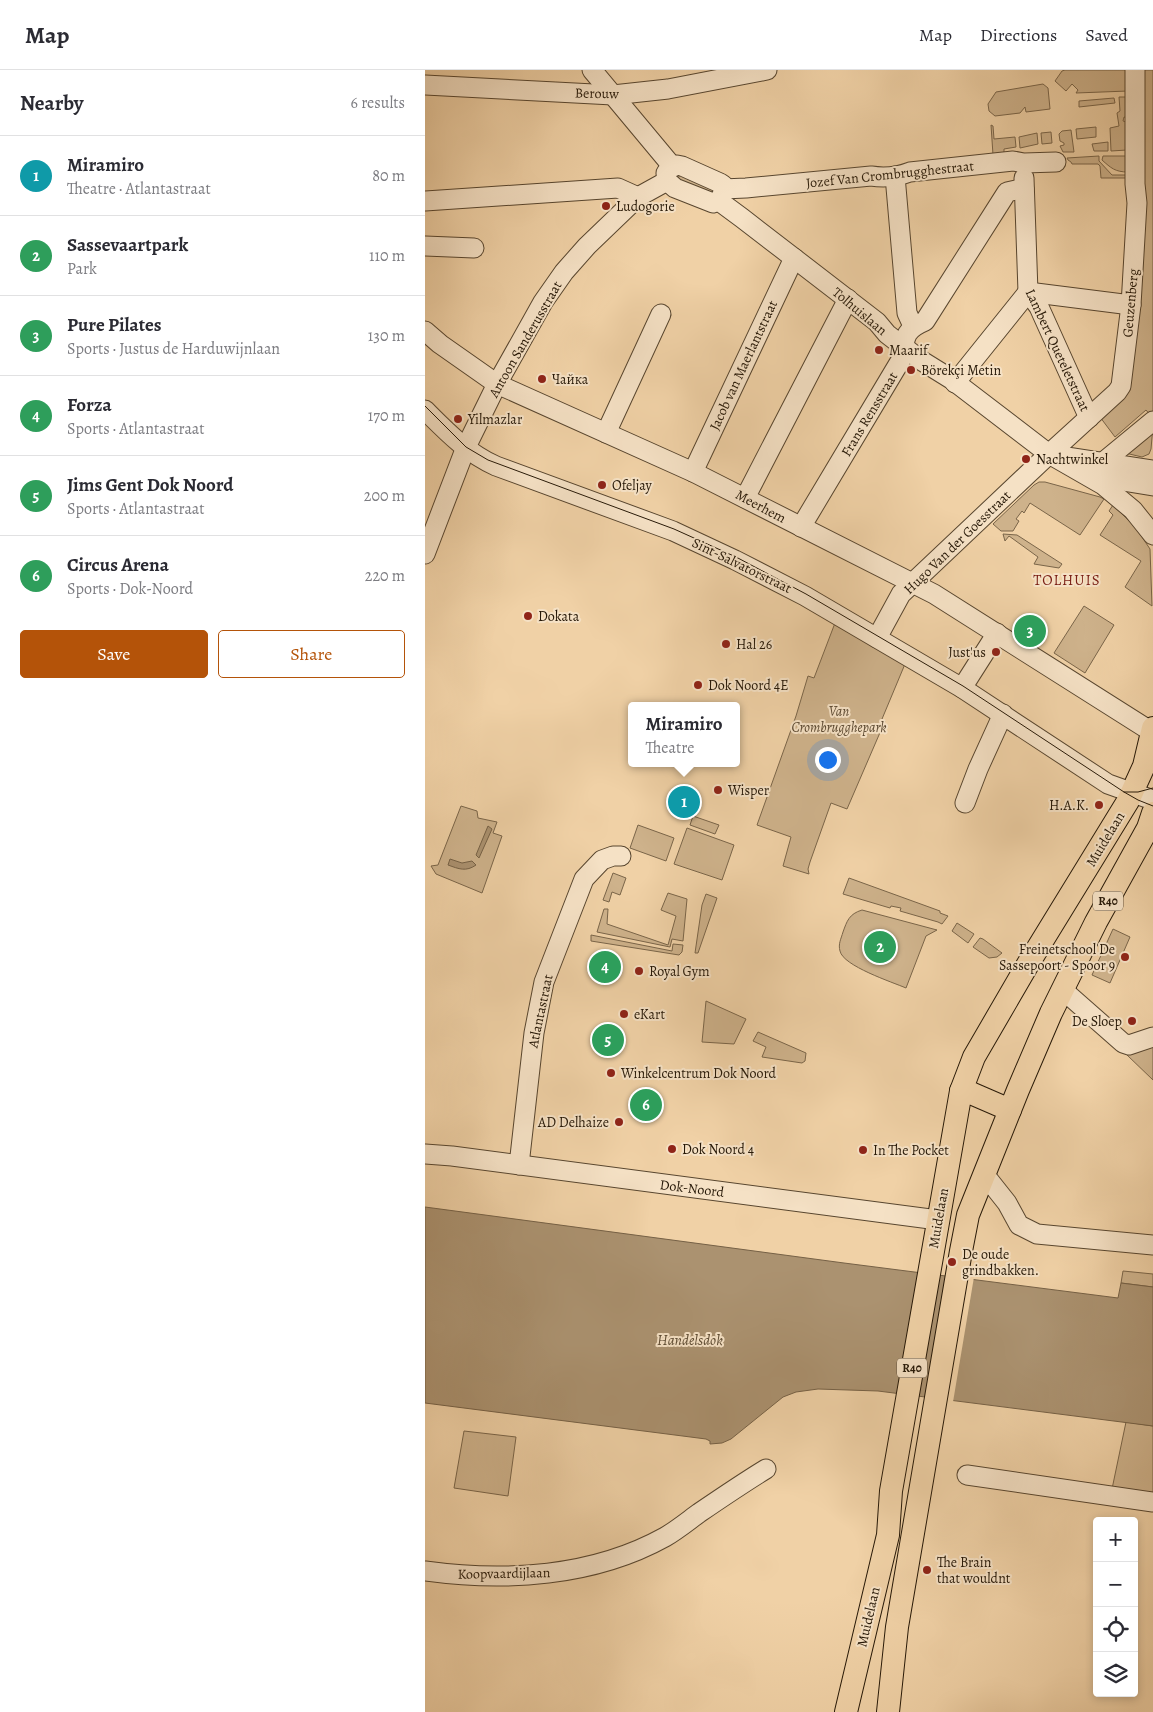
<!DOCTYPE html>
<html lang="en">
<head>
<meta charset="utf-8">
<style>
	:root { --surface:#fff; --page:#f7f7f7; --text:#2b2b33; --muted:#7c7c81; --line:#e1e1e2; --accent:#b45309 }
	body { margin:0; font-family:Alegreya,serif; background:var(--page); color:var(--text) }
	.controls { position:absolute; right:15px; bottom:15px; display:grid; overflow:hidden; border-radius:5px; box-shadow:0 2px 8px #0003 }
	.controls button { width:45px; height:45px; display:grid; place-items:center; padding:0; border:0; border-bottom:1px solid var(--line); background:var(--surface); color:var(--text); font:25px sans-serif }
	.you { position:absolute; left:402px; top:689px; width:18px; height:18px; margin:-12px; border:4px solid #fff; border-radius:50%; background:#1a73e8; box-shadow:0 0 0 8px #1a73e833 }
	.badge { display:grid; place-items:center; width:32px; height:32px; border-radius:50%; background:var(--accent); color:#fff; font-size:16px; font-weight:700 }
	.pin { position:absolute; translate:-50% -50%; border:2px solid #fff; box-shadow:0 1px 5px #0006 }
	.popup { position:absolute; left:203px; top:632px; width:112px; height:65px; box-sizing:border-box; display:grid; place-content:center; border-radius:5px; background:var(--surface); filter:drop-shadow(0 1px 4px #0005); font-size:16px; white-space:nowrap; color:var(--muted) }
	.popup b { font-size:19px; color:var(--text) }
	.popup::after { content:''; position:absolute; left:50%; top:100%; margin-left:-10px; border:10px solid transparent; border-top-color:var(--surface) }
	.list { margin:0; padding:0; list-style:none }
	h2 { display:flex; justify-content:space-between; align-items:center; height:65px; margin:0; padding:0 20px; font-size:21px }
	h2 small { font-size:16px; font-weight:400; color:var(--muted) }
	.list li { display:grid; grid-template-columns:32px 1fr auto; gap:15px; align-items:center; box-sizing:border-box; height:80px; padding:0 20px; border-top:1px solid var(--line) }
	.list b { display:block; font-size:19px; white-space:nowrap }
	.list p { margin:0; font-size:16px; white-space:nowrap; color:var(--muted) }
	.list em { font-size:16px; font-style:normal; color:var(--muted) }
	.actions { display:flex; gap:10px; padding:15px 20px }
	.actions a { flex:1; padding:11px 0; border:1px solid var(--accent); border-radius:5px; text-align:center; font-size:18px; color:var(--accent) }
	.actions .main { background:var(--accent); color:#fff }
	.icon { flex:none; width:28px; height:28px; fill:none; stroke:currentColor; stroke-width:2; stroke-linecap:round; stroke-linejoin:round }
	.map { position:relative; flex:none; width:728px; height:1642px; overflow:hidden }
	header { display:flex; align-items:center; gap:30px; box-sizing:border-box; height:70px; padding:0 25px; background:var(--surface); border-bottom:1px solid var(--line) }
	header strong { font-size:24px }
	nav { display:flex; gap:28px; margin-inline-start:auto; font-size:18px }
	main { display:flex }
	aside { flex:1; background:var(--surface) }
	.map>svg:first-child { display:block }
</style>
</head>
<body>
<header>
<strong>Map</strong>
<nav><a>Map</a><a>Directions</a><a>Saved</a></nav>
</header>
<main>
<aside>
<h2>Nearby<small>6 results</small></h2>
<ul class="list">
<li><span class="badge" style="background:#0f9aa8">1</span><div><b>Miramiro</b><p>Theatre · Atlantastraat</p></div><em>80 m</em></li>
<li><span class="badge" style="background:#2e9e5b">2</span><div><b>Sassevaartpark</b><p>Park</p></div><em>110 m</em></li>
<li><span class="badge" style="background:#2e9e5b">3</span><div><b>Pure Pilates</b><p>Sports · Justus de Harduwijnlaan</p></div><em>130 m</em></li>
<li><span class="badge" style="background:#2e9e5b">4</span><div><b>Forza</b><p>Sports · Atlantastraat</p></div><em>170 m</em></li>
<li><span class="badge" style="background:#2e9e5b">5</span><div><b>Jims Gent Dok Noord</b><p>Sports · Atlantastraat</p></div><em>200 m</em></li>
<li><span class="badge" style="background:#2e9e5b">6</span><div><b>Circus Arena</b><p>Sports · Dok-Noord</p></div><em>220 m</em></li>
</ul>
<div class="actions"><a class="main">Save</a><a>Share</a></div>
</aside>
<div class="map">
<svg width="728" height="1642" viewBox="0 0 728 1642">
	<rect width="100%" height="100%" fill="#f0d1a6"/>
	<filter id="stains"><feTurbulence type="fractalNoise" baseFrequency=".004" numOctaves="4"/><feColorMatrix values="0 0 0 0 .2 0 0 0 0 .09 0 0 0 0 .02 0 0 0 .5 -.17"/></filter>
	<radialGradient id="worn" r=".72"><stop offset=".6" stop-color="#630" stop-opacity="0"/><stop offset="1" stop-color="#630" stop-opacity=".3"/></radialGradient>
	<g fill="#ceb28b" stroke="#7a6549">
		<polygon points="640,0 703,0 703,21 651,23 653,20 647,14 641,21 630,11 637,1"/>
		<polygon points="718,0 728,0 728,345 727,347 721,340 690,367 675,347 697,325"/>
		<polygon points="618,14 623,18 625,39 601,42 600,37 595,43 570,46 564,41 563,34 571,22"/>
		<polygon points="694,27 703,27 703,48 699,47 698,51 702,52 702,80 686,81 685,58 694,56 692,43 695,41"/>
		<polygon points="689,28 690,33 654,37 654,31"/>
		<polygon points="566,55 568,56 569,69 590,67 591,77 579,79 579,83 568,85"/>
		<polygon points="671,57 671,67 652,69 651,59"/>
		<polygon points="646,60 649,82 638,82 635,76 639,75 639,73 635,71 634,64 637,61"/>
		<polygon points="626,62 627,73 617,74 616,63"/>
		<polygon points="612,63 613,74 595,78 594,67"/>
		<polygon points="683,72 683,81 669,81 667,74"/>
		<polygon points="674,86 674,91 687,105 703,105 703,108 676,108 675,96 673,94 647,94 646,92 643,90 642,88"/>
		<path d="M 678,86 L 702,86 L 703,102 C 690,102 686,98 677,90 Z"/>
		<polygon points="255,104 293,116 286,128 253,109"/>
		<polygon points="728,356 726,379 724,384 717,387 696,382"/>
		<polygon points="614,412 620,412 675,427 679,429 655,465 605,433 599,443 597,441 591,449 594,451 588,461 576,461 568,454 609,415"/>
		<polygon points="688,435 711,458 725,479 727,536 700,517 716,491 675,465 688,445 684,441"/>
		<polygon points="578,464 592,465 637,494 634,498 609,494 613,487 584,466 580,471"/>
		<polygon points="659,536 689,555 660,603 629,583"/>
		<polygon points="410,553 480,594 457,649 460,651 422,739 406,733 385,792 383,799 384,804 358,796 366,767 332,755 371,646 383,606 389,608"/>
		<polygon points="36,736 52,741 53,748 72,752 68,763 77,766 57,823 11,804 6,796 13,795"/>
		<polygon points="268,746 294,755 290,764 265,755"/>
		<polygon points="213,755 249,768 241,791 205,778"/>
		<polygon points="262,758 309,775 297,810 249,794"/>
		<polygon points="188,803 201,808 195,825 187,822 184,832 178,830"/>
		<polygon points="424,808 515,841 515,843 523,846 517,854 513,852 475,841 476,838 466,836 465,838 418,824"/>
		<polygon points="243,823 262,829 258,871 247,869 245,877 172,862 179,839 183,839 182,854 243,875 251,846 236,840"/>
		<polygon points="281,824 292,828 273,883 270,883 277,835"/>
		<path d="M 437,840 L 512,860 L 501,866 L 481,918 C 467,912 418,896 415,881 C 413,874 416,869 418,862 C 422,851 424,844 437,840 Z"/>
		<polygon points="532,853 549,864 543,873 527,861"/>
		<polygon points="688,859 705,867 685,913 667,905"/>
		<polygon points="166,865 247,881 248,874 258,875 257,882 254,885 166,871"/>
		<polygon points="555,868 558,869 577,883 572,887 564,888 548,877"/>
		<polygon points="281,931 321,949 309,974 277,972"/>
		<polygon points="333,962 381,983 380,991 377,993 337,987 341,977 328,971"/>
		<polygon points="728,974 728,1010 702,985"/>
		<polygon points="698,1201 728,1204 728,1217 696,1213"/>
		<polygon points="701,1352 728,1356 728,1424 687,1419"/>
		<polygon points="39,1361 91,1367 83,1426 29,1418"/>
	</g>
	<g fill="#ab9270" stroke="#766146">
		<polygon points="63,756 67,759 54,788 51,785"/>
		<path d="M 25,789 L 37,793 L 47,791 L 51,795 C 41,802 34,799 23,795 Z"/>
		<polygon points="0,1137 419,1193 693,1228 696,1213 728,1217 728,1356 453,1321 393,1319 371,1322 358,1327 306,1369 297,1373 285,1374 285,1371 281,1369 0,1333"/>
	</g>
	<polygon fill="#f0d1a6" points="521,1204 549,1207 528,1332 500,1328"/>
	<g fill="none" stroke-linecap="round" stroke-linejoin="round">
		<g stroke="#58462f" stroke-width="21">
			<g id="minor">
				<polyline points="167,0 247,96"/>
				<polyline points="0,15 188,25 243,19 342,0"/>
				<polyline points="470,106 482,243 488,256"/>
				<polyline points="599,108 603,222 614,237 664,348"/>
				<path d="M 298,119 L 321,118 L 446,106 C 459,108 472,107 485,102 L 588,91 L 599,93 L 631,92"/>
				<polyline points="0,131 193,118 213,127"/>
				<polyline points="294,131 298,123 298,115 295,113 257,96 252,95 244,99 241,103 242,111 250,118 288,133 294,131 317,148 452,252 462,264 497,291 526,309 624,384 678,415 708,440 728,465"/>
				<polyline points="0,176 49,178"/>
				<polyline points="0,261 15,274 72,314 268,402 509,524 727,662"/>
				<polyline points="530,313 603,222 706,235"/>
				<path d="M 0,340 C 22,362 42,383 71,396 L 248,461 L 310,490 L 380,526 L 537,618 L 683,714 L 728,730"/>
				<polyline points="181,363 236,244"/>
				<polyline points="635,386 728,400"/>
				<polyline points="677,393 728,351"/>
				<polyline points="268,402 369,188"/>
				<polyline points="667,406 728,416"/>
				<polyline points="320,428 423,229"/>
				<path d="M 376,457 L 477,288 C 480,267 479,260 500,251 L 582,122 L 591,120 L 599,119"/>
				<polyline points="0,484 41,377 72,314 118,232 139,202 162,176 213,127 242,111"/>
				<polyline points="452,568 476,524 624,384 692,322 696,316 706,235 712,133 710,114 710,0"/>
				<polyline points="537,618 572,563"/>
				<polyline points="540,733 553,699 578,644"/>
				<polyline points="638,920 698,973 704,975 728,967"/>
				<polyline points="0,1084 27,1086 513,1150"/>
				<polyline points="94,1095 109,963 119,912 159,809 177,790 188,786 196,786"/>
				<polyline points="559,1104 582,1133 594,1155 612,1164 728,1175"/>
				<polyline points="542,1405 728,1432"/>
				<path d="M 0,1501 C 80,1512 168,1507 240,1467 C 252,1460 263,1451 274,1443 C 296,1428 318,1413 341,1399"/>
			</g>
		</g>
		<g stroke="#261807" stroke-width="24">
			<g id="major">
				<polyline points="536,1021 548,1024 585,1040"/>
				<polyline points="421,1642 463,1465 466,1421 536,1021 549,987 603,894 703,731 719,696 728,658"/>
				<polyline points="463,1642 472,1557 536,1181 543,1145 593,1020 626,943 671,852 723,758 728,743"/>
			</g>
		</g>
		<use href="#minor" stroke="#f5e1c5" stroke-width="19"/>
		<use href="#major" stroke="#f0d1a6" stroke-width="22"/>
		<g stroke="#261807" stroke-width="1">
			<polyline points="0,336 41,377 63,390 249,459 311,487 381,524 538,616 699,722 713,730 728,736"/>
			<polyline points="699,722 713,722 728,718"/>
		</g>
	</g>
	<g fill="#8f2418" stroke="#f5e1c5" stroke-width="2">
		<circle cx="181" cy="136" r="5"/>
		<circle cx="454" cy="280" r="5"/>
		<circle cx="486" cy="300" r="5"/>
		<circle cx="117" cy="309" r="5"/>
		<circle cx="33" cy="349" r="5"/>
		<circle cx="601" cy="389" r="5"/>
		<circle cx="177" cy="415" r="5"/>
		<circle cx="103" cy="546" r="5"/>
		<circle cx="301" cy="574" r="5"/>
		<circle cx="571" cy="582" r="5"/>
		<circle cx="273" cy="615" r="5"/>
		<circle cx="293" cy="720" r="5"/>
		<circle cx="674" cy="735" r="5"/>
		<circle cx="700" cy="887" r="5"/>
		<circle cx="214" cy="901" r="5"/>
		<circle cx="199" cy="944" r="5"/>
		<circle cx="707" cy="951" r="5"/>
		<circle cx="186" cy="1003" r="5"/>
		<circle cx="194" cy="1052" r="5"/>
		<circle cx="247" cy="1079" r="5"/>
		<circle cx="438" cy="1080" r="5"/>
		<circle cx="527" cy="1192" r="5"/>
		<circle cx="502" cy="1500" r="5"/>
	</g>
	<g text-anchor="middle" stroke-width="4" stroke-linejoin="round" paint-order="stroke">
		<g fill="#f5e1c5" stroke="#645440" stroke-width="1">
			<rect x="668" y="821.5" width="30" height="19" rx="4"/>
			<rect x="472" y="1288.5" width="30" height="19" rx="4"/>
		</g>
		<g font-size="12" font-weight="bold" fill="#261807">
			<text x="683" y="835">R40</text>
			<text x="487" y="1302">R40</text>
		</g>
		<g font-size="14" fill="#261807" stroke="#f5e1c5">
			<text transform="translate(172 23) rotate(1)" y="5">Berouw</text>
			<text transform="translate(465 104) rotate(-6)" y="5">Jozef Van Crombrugghestraat</text>
			<text transform="translate(705 233) rotate(-85)" y="5">Geuzenberg</text>
			<text transform="translate(435 241) rotate(40)" y="5">Tolhuislaan</text>
			<text transform="translate(100 269) rotate(-60)" y="5">Antoon Sanderusstraat</text>
			<text transform="translate(633 280) rotate(65)" y="5">Lambert Queteletstraat</text>
			<text transform="translate(318 295) rotate(-65)" y="5">Jacob van Maerlantstraat</text>
			<text transform="translate(444 344) rotate(-59)" y="5">Frans Rensstraat</text>
			<text transform="translate(336 436) rotate(28)" y="5">Meerhem</text>
			<text transform="translate(532 472) rotate(-44)" y="5">Hugo Van der Goesstraat</text>
			<text transform="translate(317 495) rotate(26)" y="5">Sint-Salvatorstraat</text>
			<text transform="translate(680 769) rotate(-59)" y="5">Muidelaan</text>
			<text transform="translate(115 941) rotate(-78)" y="5">Atlantastraat</text>
			<text transform="translate(267 1118) rotate(7)" y="5">Dok-Noord</text>
			<text transform="translate(513 1148) rotate(-80)" y="5">Muidelaan</text>
			<text transform="translate(79 1503) rotate(-1)" y="5">Koopvaardijlaan</text>
			<text transform="translate(443 1547) rotate(-77)" y="5">Muidelaan</text>
		</g>
		<g font-size="14" fill="#261807" stroke="#f5e1c5" text-anchor="start">
			<text x="191" y="141">Ludogorie</text>
			<text x="464" y="285">Maarif</text>
			<text x="496" y="305">Börekçi Metin</text>
			<text x="127" y="314">Чайка</text>
			<text x="43" y="354">Yilmazlar</text>
			<text x="611" y="394">Nachtwinkel</text>
			<text x="187" y="420">Ofeljay</text>
			<text x="113" y="551">Dokata</text>
			<text x="311" y="579">Hal 26</text>
			<text x="561" y="587" text-anchor="end">Just'us</text>
			<text x="283" y="620">Dok Noord 4E</text>
			<text x="303" y="725">Wisper</text>
			<text x="664" y="740" text-anchor="end">H.A.K.</text>
			<text x="690" y="884" text-anchor="end">Freinetschool De<tspan x="690" dy="16">Sassepoort - Spoor 9</tspan></text>
			<text x="224" y="906">Royal Gym</text>
			<text x="209" y="949">eKart</text>
			<text x="697" y="956" text-anchor="end">De Sloep</text>
			<text x="196" y="1008">Winkelcentrum Dok Noord</text>
			<text x="184" y="1057" text-anchor="end">AD Delhaize</text>
			<text x="257" y="1084">Dok Noord 4</text>
			<text x="448" y="1085">In The Pocket</text>
			<text x="537" y="1189">De oude<tspan x="537" dy="16">grindbakken.</tspan></text>
			<text x="512" y="1497">The Brain<tspan x="512" dy="16">that wouldnt</tspan></text>
		</g>
		<g font-size="14" font-style="italic" fill="#58462f" stroke="#f5e1c5">
			<text x="414" y="646">Van<tspan x="414" dy="16">Crombrugghepark</tspan></text>
		</g>
		<g font-size="15" letter-spacing="1" fill="#7a1f14" stroke="#f5e1c5">
			<text x="642" y="515">TOLHUIS</text>
		</g>
		<g font-size="15" font-style="italic" fill="#5b4931" stroke="#f5e1c5">
			<text x="265" y="1275">Handelsdok</text>
		</g>
	</g>
	<rect width="100%" height="100%" filter="url(#stains)"/>
	<rect width="100%" height="100%" fill="url(#worn)"/>
</svg>
<div class="controls">
<button>+</button>
<button>−</button>
<button><svg class="icon" aria-label="locate" viewBox="0 0 24 24"><circle cx="12" cy="12" r="6"/><path d="M12 2v4M12 18v4M2 12h4M18 12h4"/></svg></button>
<button><svg class="icon" aria-label="layers" viewBox="0 0 24 24"><path d="M12 4l9 5-9 5-9-5zM3 14l9 5 9-5"/></svg></button>
</div>
<div class="you"></div>
<div class="pin badge" style="left:259px;top:732px;background:#0f9aa8">1</div>
<div class="popup"><b>Miramiro</b>Theatre</div>
<div class="pin badge" style="left:455px;top:877px;background:#2e9e5b">2</div>
<div class="pin badge" style="left:605px;top:561px;background:#2e9e5b">3</div>
<div class="pin badge" style="left:180px;top:897px;background:#2e9e5b">4</div>
<div class="pin badge" style="left:183px;top:970px;background:#2e9e5b">5</div>
<div class="pin badge" style="left:221px;top:1035px;background:#2e9e5b">6</div>
</div>
</main>
</body>
</html>
